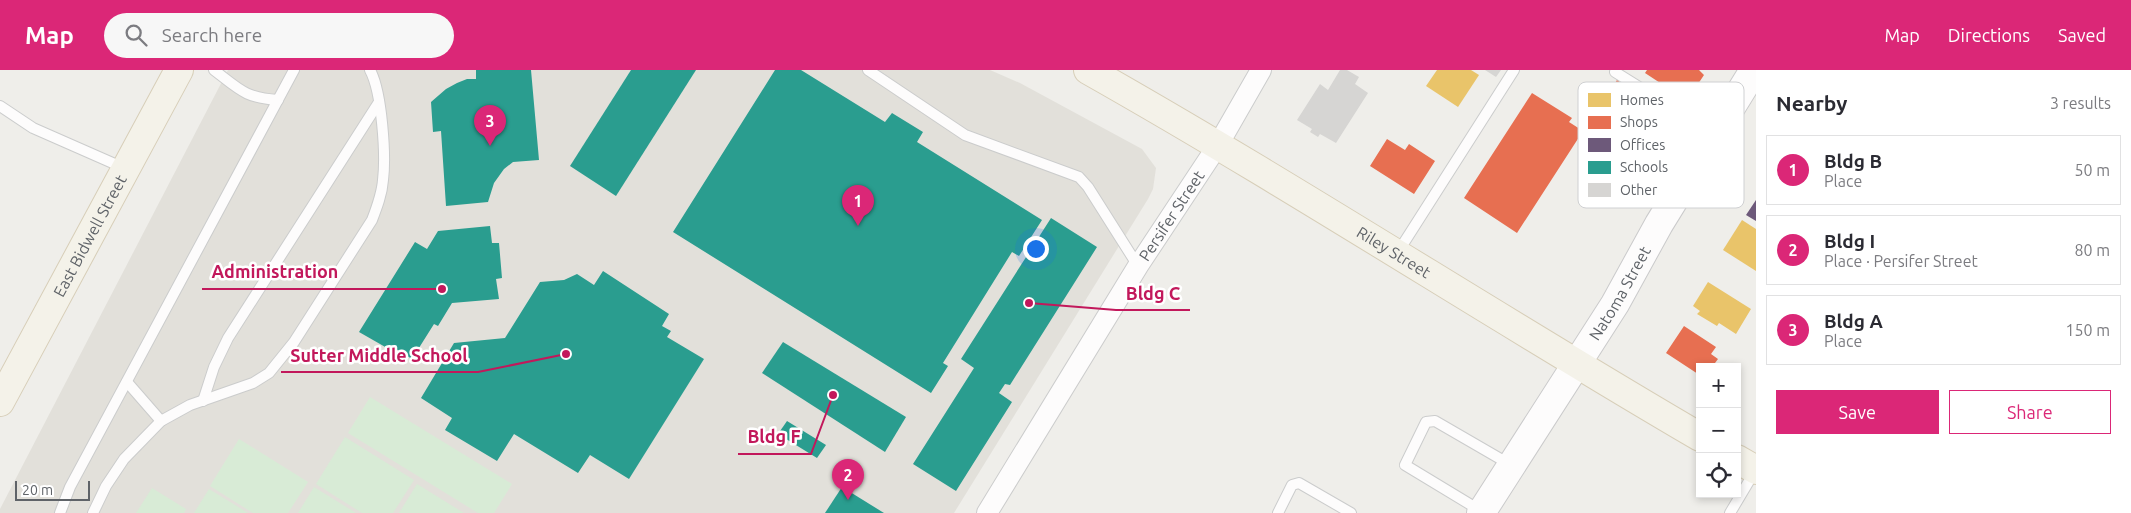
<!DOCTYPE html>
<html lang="en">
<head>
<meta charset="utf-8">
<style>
	:root { --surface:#fff; --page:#f7f7f7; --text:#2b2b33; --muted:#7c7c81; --line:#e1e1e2; --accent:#db2777 }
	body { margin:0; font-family:Ubuntu,sans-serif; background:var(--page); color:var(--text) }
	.controls { position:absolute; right:15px; bottom:15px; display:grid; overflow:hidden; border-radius:0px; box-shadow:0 2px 8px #0003 }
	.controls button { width:45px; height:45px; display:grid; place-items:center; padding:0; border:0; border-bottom:1px solid var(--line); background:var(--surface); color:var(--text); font:25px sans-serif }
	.scale { position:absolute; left:15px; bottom:12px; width:75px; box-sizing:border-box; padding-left:5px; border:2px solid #5f6368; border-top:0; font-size:14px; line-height:18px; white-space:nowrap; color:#5f6368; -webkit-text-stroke:4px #fff; paint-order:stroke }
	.you { position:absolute; left:1035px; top:178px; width:18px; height:18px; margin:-12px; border:4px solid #fff; border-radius:50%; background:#1a73e8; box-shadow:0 0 0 8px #1a73e833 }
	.badge { display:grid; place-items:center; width:32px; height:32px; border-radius:50%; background:var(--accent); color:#fff; font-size:16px; font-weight:700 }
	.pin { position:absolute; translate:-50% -41px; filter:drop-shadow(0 1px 2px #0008) }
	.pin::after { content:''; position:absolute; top:26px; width:18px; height:15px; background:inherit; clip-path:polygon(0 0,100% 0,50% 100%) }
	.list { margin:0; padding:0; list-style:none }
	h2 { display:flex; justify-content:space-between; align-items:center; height:65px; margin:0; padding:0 20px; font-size:21px }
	h2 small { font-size:16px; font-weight:400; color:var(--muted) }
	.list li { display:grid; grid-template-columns:32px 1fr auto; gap:15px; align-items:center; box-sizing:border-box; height:70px; margin:0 10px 10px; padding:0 10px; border:1px solid var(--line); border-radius:0px }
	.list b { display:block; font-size:19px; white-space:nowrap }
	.list p { margin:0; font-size:16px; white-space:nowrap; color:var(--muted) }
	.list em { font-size:16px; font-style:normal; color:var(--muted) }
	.actions { display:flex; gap:10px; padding:15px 20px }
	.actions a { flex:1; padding:11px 0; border:1px solid var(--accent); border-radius:0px; text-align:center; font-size:18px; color:var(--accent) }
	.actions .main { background:var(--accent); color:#fff }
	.icon { flex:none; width:28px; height:28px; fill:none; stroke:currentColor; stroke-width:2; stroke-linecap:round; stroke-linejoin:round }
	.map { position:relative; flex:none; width:1756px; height:443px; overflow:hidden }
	header { display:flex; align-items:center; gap:30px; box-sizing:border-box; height:70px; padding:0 25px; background:var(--accent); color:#fff }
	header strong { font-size:24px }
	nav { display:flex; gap:28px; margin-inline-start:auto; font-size:18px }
	.search { width:350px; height:45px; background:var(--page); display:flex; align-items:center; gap:12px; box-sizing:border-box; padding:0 18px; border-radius:28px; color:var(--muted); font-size:19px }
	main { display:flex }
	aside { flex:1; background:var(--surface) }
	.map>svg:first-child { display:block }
</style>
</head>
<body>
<header>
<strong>Map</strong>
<div class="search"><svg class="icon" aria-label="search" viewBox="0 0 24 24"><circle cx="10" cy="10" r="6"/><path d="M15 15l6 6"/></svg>Search here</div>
<nav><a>Map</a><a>Directions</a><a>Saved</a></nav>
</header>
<main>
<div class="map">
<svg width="1756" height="443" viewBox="0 0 1756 443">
	<rect width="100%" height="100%" fill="#efeeea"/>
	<polygon fill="#e2e0da" points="228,0 990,0 1020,13 1142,79 1156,98 1153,119 1148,129 954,443 0,443 0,439"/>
	<g fill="#d8ebd6">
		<polygon points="370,327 512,414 494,443 478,443 348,363"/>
		<polygon points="345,367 414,410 393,443 362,443 316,414"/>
		<polygon points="239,369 308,412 288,443 253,443 210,416"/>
		<polygon points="417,414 464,443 399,443"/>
		<polygon points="314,417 356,443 298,443"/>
		<polygon points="152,418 186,439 184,443 136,443"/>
		<polygon points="209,419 248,443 194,443"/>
	</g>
	<g fill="#e9c46a">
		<polygon points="1437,0 1471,0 1479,5 1458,37 1426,16"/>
		<polygon points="1742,150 1756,159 1756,201 1723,180"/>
		<polygon points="1708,212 1751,239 1736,264 1719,253 1717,256 1697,244 1700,241 1693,236"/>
	</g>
	<g fill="#e76f51">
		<polygon points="1647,0 1699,0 1704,5 1696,17 1692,14 1683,28 1645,3"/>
		<polygon points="1617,10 1668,42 1661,52 1667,56 1661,65 1656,62 1649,74 1597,41 1606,27 1604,25 1607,19 1610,21"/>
		<polygon points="1532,23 1572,48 1569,52 1583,61 1517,163 1464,128"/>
		<polygon points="1387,69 1405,80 1409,74 1435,91 1414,124 1370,96"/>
		<polygon points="1684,256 1716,277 1711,284 1718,289 1712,297 1700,297 1698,304 1666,283"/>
	</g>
	<polygon fill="#6d597a" points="1756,130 1756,151 1746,145"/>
	<g fill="#2a9d8f">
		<polygon points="476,0 531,0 539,90 513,92 504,99 494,113 488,132 446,136 441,61 433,62 431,32 446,19 457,13 467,9 476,9"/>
		<polygon points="631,0 696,0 616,126 570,96"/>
		<polygon points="775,0 801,0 885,52 892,43 923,62 917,72 1042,150 1019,186 1012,182 943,293 948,296 931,323 673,162"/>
		<polygon points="1051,148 1097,177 1010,315 1005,314 999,323 1012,332 956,421 913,394 974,298 961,289"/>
		<polygon points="490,156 492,173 499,173 502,208 496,209 499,229 452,233 438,256 434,254 412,289 396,279 394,282 359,262 415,172 427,179 438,161"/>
		<polygon points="603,201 669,244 662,256 671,261 667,267 704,289 629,409 590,385 578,403 514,364 497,391 445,360 452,348 421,328 454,273 505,268 540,212 564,210 577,204 594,215"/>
		<polygon points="783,272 906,347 885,382 762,303"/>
		<polygon points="787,351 826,375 817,388 778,364"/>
		<polygon points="842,417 884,443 825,443"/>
	</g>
	<g fill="#d6d5d3">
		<polygon points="1340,0 1347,0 1359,7 1355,14 1368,23 1336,73 1320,64 1318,67 1310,62 1312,59 1297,50 1320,14 1328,20"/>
		<polygon points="1485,0 1501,0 1496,7"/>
	</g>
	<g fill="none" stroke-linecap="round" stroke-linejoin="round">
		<g stroke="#cbcccc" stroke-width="12">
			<g id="lane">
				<path d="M 214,0 C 239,19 245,28 278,30"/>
				<polyline points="868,0 965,65 1079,107 1088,117 1138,196"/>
				<polyline points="1615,2 1713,63"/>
				<polyline points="0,36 33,58 124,98"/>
				<polyline points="1398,182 1514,0"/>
				<polyline points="127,312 161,351"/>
				<polyline points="203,331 214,297 228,268 379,32"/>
				<polyline points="1481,441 1405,395 1426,352 1435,351 1511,395"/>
				<polyline points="60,443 70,417 294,0"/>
				<path d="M 93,443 L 106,416 L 124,389 L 161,351 L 190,335 L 253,313 L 269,303 L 294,272 L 372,150 C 377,137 382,124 383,110 C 386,85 382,22 370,0"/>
				<polyline points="1278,443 1292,415 1299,413 1351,443"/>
				<polyline points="1730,443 1755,401"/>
			</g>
		</g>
		<g stroke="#cbcccc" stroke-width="22">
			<g id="street">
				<path id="s1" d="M 987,443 L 1138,196 L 1218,75 L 1261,0"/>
			</g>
		</g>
		<g stroke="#cacacb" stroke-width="30">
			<g id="secondary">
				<path id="s2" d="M 1481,443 L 1615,234 L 1659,154 L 1754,0"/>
			</g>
		</g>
		<g stroke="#d7ceb8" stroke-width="30">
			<g id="primary">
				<path id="s3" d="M 1088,0 C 1295,117 1494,247 1700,367"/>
				<path id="s4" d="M 0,332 L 179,0"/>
				<polyline points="1737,389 1756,400"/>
			</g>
		</g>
		<use href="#lane" stroke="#fdfcfc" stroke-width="10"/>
		<use href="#street" stroke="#fdfcfc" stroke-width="20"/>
		<use href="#secondary" stroke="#fdfcfc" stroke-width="28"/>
		<use href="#primary" stroke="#f4f2e9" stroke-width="28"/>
	</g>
	<g text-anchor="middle" stroke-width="5" stroke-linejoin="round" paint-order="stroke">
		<g font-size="16" fill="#5f6368" stroke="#fff">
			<text dy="6" stroke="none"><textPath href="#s1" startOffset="350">Persifer Street</textPath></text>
			<text dy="6" stroke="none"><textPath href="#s4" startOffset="189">East Bidwell Street</textPath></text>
			<text dy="6" stroke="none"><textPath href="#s3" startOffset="356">Riley Street</textPath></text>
			<text dy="6" stroke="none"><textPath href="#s2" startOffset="260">Natoma Street</textPath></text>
		</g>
	</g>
	<rect x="1578" y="12" width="166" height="126" rx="8" fill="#fff" stroke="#cfd0d2" stroke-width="1"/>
	<rect x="1588" y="23" width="23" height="14" fill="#e9c46a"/>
	<rect x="1588" y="46" width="23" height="13" fill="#e76f51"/>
	<rect x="1588" y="68" width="23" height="14" fill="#6d597a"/>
	<rect x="1588" y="91" width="23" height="13" fill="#2a9d8f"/>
	<rect x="1588" y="113" width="23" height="14" fill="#d6d5d3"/>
	<g font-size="14" fill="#5f6368">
		<text x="1620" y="35">Homes</text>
		<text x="1620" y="57">Shops</text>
		<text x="1620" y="80">Offices</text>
		<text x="1620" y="102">Schools</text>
		<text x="1620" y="125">Other</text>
	</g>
	<path fill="none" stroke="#c2185b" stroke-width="2" d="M442 219L348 219H202M1029 233L1116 240H1190M566 284L478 302H281M833 325L811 384H738"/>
	<g fill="#c2185b" stroke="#fff" stroke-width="2">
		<circle cx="442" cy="219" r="5"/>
		<circle cx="1029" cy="233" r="5"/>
		<circle cx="566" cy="284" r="5"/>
		<circle cx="833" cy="325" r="5"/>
	</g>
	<g font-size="18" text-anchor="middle" font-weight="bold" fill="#c2185b" stroke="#fff" stroke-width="5" stroke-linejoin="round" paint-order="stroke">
		<text x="275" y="208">Administration</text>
		<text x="1153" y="230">Bldg C</text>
		<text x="379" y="292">Sutter Middle School</text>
		<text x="774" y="373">Bldg F</text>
	</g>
</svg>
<div class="controls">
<button>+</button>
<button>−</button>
<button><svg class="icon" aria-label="locate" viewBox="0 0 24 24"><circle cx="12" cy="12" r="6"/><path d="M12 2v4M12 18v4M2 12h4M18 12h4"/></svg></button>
</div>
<div class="scale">20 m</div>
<div class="you"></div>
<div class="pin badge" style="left:858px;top:156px">1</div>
<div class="pin badge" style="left:848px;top:430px">2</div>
<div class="pin badge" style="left:490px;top:76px">3</div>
</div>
<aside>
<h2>Nearby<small>3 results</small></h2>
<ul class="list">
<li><span class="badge">1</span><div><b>Bldg B</b><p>Place</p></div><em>50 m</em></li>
<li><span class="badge">2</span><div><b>Bldg I</b><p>Place · Persifer Street</p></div><em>80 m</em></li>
<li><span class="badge">3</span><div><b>Bldg A</b><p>Place</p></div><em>150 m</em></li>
</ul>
<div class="actions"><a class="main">Save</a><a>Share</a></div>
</aside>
</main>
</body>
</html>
